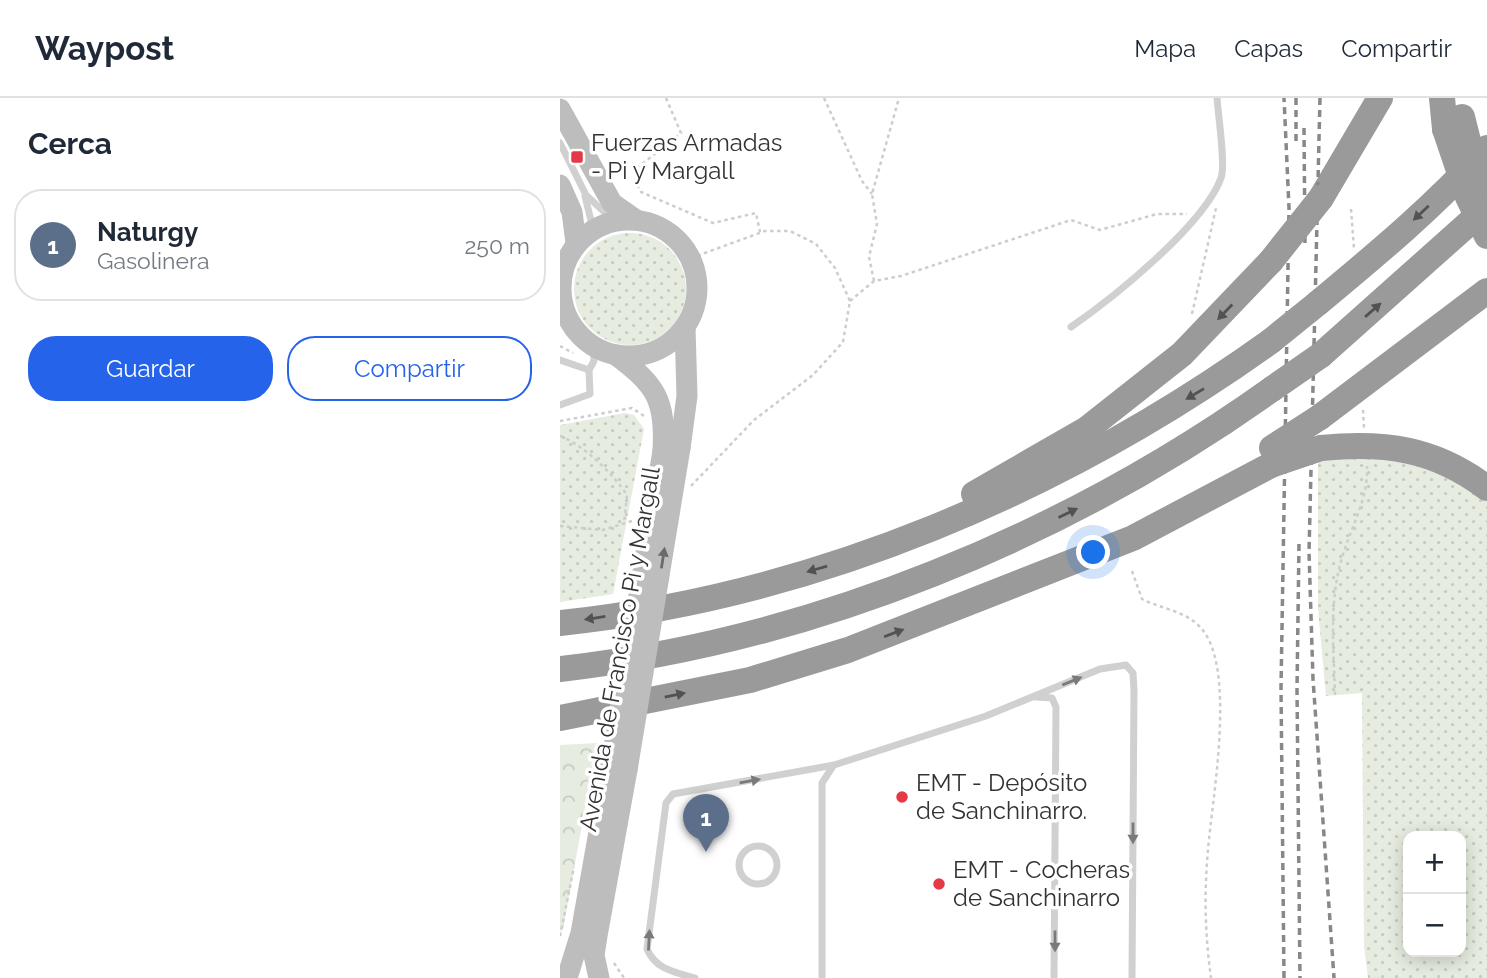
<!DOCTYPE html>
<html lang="es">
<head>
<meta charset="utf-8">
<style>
	:root { --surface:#fff; --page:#f2f2f3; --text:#1f2937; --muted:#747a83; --line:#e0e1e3; --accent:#2563eb }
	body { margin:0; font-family:Raleway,sans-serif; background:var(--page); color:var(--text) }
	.controls { position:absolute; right:21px; bottom:21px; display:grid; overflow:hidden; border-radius:14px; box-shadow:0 4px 18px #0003 }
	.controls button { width:63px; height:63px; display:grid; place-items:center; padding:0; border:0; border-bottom:2px solid var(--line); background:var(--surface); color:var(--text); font:35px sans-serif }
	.you { position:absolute; left:534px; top:455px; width:24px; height:24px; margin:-18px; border:5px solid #fff; border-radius:50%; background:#1a73e8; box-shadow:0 0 0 10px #1a73e833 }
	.badge { display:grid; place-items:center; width:46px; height:46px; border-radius:50%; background:var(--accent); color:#fff; font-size:23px; font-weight:700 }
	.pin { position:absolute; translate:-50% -58px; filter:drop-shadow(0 2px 4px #0008) }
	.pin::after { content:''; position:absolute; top:37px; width:24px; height:21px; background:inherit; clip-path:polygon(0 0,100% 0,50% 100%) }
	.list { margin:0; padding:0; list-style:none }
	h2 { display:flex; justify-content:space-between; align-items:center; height:91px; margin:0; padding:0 28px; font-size:30px }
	h2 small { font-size:23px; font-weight:400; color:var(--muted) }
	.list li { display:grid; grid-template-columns:46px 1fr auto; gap:21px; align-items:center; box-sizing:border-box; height:112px; margin:0 14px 14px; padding:0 14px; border:2px solid var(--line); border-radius:28px }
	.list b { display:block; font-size:26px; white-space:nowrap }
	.list p { margin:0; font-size:23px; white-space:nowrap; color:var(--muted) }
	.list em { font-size:23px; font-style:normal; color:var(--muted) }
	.actions { display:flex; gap:14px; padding:21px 28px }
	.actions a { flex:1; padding:16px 0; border:2px solid var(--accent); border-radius:28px; text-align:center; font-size:24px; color:var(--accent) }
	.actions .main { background:var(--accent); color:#fff }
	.map { position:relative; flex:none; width:927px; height:880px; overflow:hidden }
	header { display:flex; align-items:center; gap:42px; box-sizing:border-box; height:98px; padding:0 35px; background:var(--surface); border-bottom:2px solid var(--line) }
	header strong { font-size:33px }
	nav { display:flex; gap:38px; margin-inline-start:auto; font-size:24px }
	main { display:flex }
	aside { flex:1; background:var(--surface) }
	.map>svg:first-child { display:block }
</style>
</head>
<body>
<header>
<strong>Waypost</strong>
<nav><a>Mapa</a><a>Capas</a><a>Compartir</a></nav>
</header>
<main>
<aside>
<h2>Cerca<small></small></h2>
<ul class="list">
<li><span class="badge" style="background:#5c6f8a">1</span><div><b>Naturgy</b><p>Gasolinera</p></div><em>250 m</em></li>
</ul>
<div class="actions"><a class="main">Guardar</a><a>Compartir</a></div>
</aside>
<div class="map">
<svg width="927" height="880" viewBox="0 0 927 880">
	<defs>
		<pattern id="grass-dots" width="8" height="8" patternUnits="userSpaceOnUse" patternTransform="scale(1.75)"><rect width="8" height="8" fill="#e6ecdf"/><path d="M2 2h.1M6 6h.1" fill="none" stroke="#c6cbc0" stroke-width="1.8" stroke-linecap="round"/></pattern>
		<pattern id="forest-crowns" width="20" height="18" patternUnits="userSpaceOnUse" patternTransform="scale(1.75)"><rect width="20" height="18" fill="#e6ecdf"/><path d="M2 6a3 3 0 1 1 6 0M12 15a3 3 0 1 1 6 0" fill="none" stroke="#c6cbc0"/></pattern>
	</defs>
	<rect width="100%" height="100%" fill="#fff"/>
	<g fill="url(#grass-dots)" fill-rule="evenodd">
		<circle cx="70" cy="191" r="56"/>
		<polygon points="65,315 74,317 84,331 53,496 0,504 0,327"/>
		<path d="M 779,356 L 854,363 L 896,381 L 927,403 L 927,880 L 808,880 L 804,848 L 802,595 L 766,598 L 758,511 L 758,361 ZM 848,738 L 901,738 L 901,854 L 848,854 Z"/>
	</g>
	<polygon fill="url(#forest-crowns)" points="37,645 3,831 0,834 0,647"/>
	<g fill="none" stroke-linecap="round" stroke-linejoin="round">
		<g stroke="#cdcdcd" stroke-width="2.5" stroke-dasharray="3.5 3.5" stroke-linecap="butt">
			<polyline points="106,0 121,35 77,70 75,83 81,94 153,125 196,115 200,134"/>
			<polyline points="264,0 302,83 312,96"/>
			<polyline points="791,111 794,151"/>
			<polyline points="314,183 309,159 317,126 312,96 339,0"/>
			<polyline points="290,203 314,183 341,178 511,122 540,132 597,116 627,116"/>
			<polyline points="632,216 656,110"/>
			<polyline points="0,248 13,255"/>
			<polyline points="803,312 804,330"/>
			<polyline points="0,323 72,310 84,318"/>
			<path d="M 0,338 C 24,347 53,376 67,397 L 64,425"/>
			<polyline points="131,388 194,322 253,277 283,244 290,203 275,170 256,146 230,133 205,133 131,160"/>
			<polyline points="0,428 43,432 75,422"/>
			<path d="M 572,473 L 582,501 C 601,511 623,512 639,528 C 678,565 652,701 648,752 C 644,795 645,837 651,880"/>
			<path d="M 775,597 C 774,554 769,509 780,467 C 788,434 809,402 807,368"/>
			<polyline points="0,838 14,769"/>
			<polyline points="54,865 64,880"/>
		</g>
		<g stroke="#d0d0d0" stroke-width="7">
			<polyline points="0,45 26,97 54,123"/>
			<polyline points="25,98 33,131"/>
			<path d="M 511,229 C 553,200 644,127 661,80 C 666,68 658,16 657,0"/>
			<polyline points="0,262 29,272 34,263 33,248"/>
			<polyline points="0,307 30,296 29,272"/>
			<polyline points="476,599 492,600 496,609 494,880"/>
			<circle cx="198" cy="767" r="19"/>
			<path d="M 135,880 C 115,874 96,872 87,851 L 106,705 L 113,696 L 274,667 L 426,618 L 540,571 L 566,567 L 573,575 L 574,593 L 572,880"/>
			<polyline points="262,880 262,685 273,668"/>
		</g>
		<g stroke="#bdbdbd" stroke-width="21">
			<polyline points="0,11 52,105 75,121"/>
			<polyline points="0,87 12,114 16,145"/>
			<circle cx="69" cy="190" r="68"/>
			<path d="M 56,257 C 96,287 106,302 103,353"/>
			<polyline points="120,350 127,298 125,229"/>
			<polyline points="7,880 21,835 50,672"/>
			<polyline points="39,880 34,857 37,838 67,672"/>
		</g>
		<g stroke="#9a9a9a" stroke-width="26">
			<polyline points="882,0 885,31"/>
			<polyline points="761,100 820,0"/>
			<path d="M 758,205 C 817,156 876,107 927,50"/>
			<polyline points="761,257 927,109"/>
			<polyline points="760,319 927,193"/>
			<path d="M 761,350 C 825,344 874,350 927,390"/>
			<polyline points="414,396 527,331 622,256 711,163"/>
			<path d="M 0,525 C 256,498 503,392 711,243"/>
			<path d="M 0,571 C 252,543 506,438 712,291"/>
			<polyline points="0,620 190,582 288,552 573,440 711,367"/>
		</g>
		<g stroke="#888" stroke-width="3.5" stroke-dasharray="7 5" stroke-linecap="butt">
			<polyline points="736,0 736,44"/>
			<polyline points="760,0 749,454 753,581 774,880"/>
			<polyline points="744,30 745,149"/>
			<polyline points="739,446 737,591 740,880"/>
			<polyline points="724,880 721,590 729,110 724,0"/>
		</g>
		<g stroke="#bdbdbd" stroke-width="21">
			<polyline points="50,672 103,353"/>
			<polyline points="67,672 120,350"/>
		</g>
		<g stroke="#9a9a9a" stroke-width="26">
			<polyline points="902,19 912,59 927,95"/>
			<polyline points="885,31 908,99 927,138"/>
			<polyline points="711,163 761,100"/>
			<polyline points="711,243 758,205"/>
			<polyline points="712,291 761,257"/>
			<polyline points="712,350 760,319"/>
			<polyline points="711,367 761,350"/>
		</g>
	</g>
	<defs><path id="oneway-solid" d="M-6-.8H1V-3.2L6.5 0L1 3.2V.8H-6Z" transform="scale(1.75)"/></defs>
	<g fill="#525252">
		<use href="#oneway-solid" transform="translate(861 115) rotate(137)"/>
		<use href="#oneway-solid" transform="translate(813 212) rotate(-41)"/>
		<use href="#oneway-solid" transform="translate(665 214) rotate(134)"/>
		<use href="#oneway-solid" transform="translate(635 296) rotate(149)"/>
		<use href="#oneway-solid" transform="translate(508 415) rotate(-26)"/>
		<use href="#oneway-solid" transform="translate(257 471) rotate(164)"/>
		<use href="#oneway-solid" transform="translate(35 520) rotate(171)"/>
		<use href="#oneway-solid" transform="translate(334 535) rotate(-21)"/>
		<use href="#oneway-solid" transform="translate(115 597) rotate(-12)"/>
	</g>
	<use fill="#6a6a6a" href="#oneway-solid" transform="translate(103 460) rotate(-81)"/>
	<g fill="#7a7a7a">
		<use href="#oneway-solid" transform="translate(512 583) rotate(-22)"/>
		<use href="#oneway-solid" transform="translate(190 683) rotate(-10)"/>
		<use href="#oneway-solid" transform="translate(573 735) rotate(90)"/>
		<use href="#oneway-solid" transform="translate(89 842) rotate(-87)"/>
		<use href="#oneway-solid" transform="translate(495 843) rotate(90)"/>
	</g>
	<g fill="#e63946" stroke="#fff" stroke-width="2.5">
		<rect x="10" y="52" width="14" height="14" rx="3.5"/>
		<circle cx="342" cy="699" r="7"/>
		<circle cx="379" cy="786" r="7"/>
	</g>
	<g text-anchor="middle" stroke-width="7" stroke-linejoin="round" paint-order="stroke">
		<g font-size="24" fill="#333" stroke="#fff" text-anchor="start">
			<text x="31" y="53">Fuerzas Armadas<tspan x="31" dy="28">- Pi y Margall</tspan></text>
			<text x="356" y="693">EMT - Depósito<tspan x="356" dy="28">de Sanchinarro.</tspan></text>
			<text x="393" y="780">EMT - Cocheras<tspan x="393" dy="28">de Sanchinarro</tspan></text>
		</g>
		<g font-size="24" fill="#333" stroke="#fff">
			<text transform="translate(60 551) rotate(-80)" y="8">Avenida de Francisco Pi y Margall</text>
		</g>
	</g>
</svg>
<div class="controls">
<button>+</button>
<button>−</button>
</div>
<div class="you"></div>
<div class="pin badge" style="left:146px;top:754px;background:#5c6f8a">1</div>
</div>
</main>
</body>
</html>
